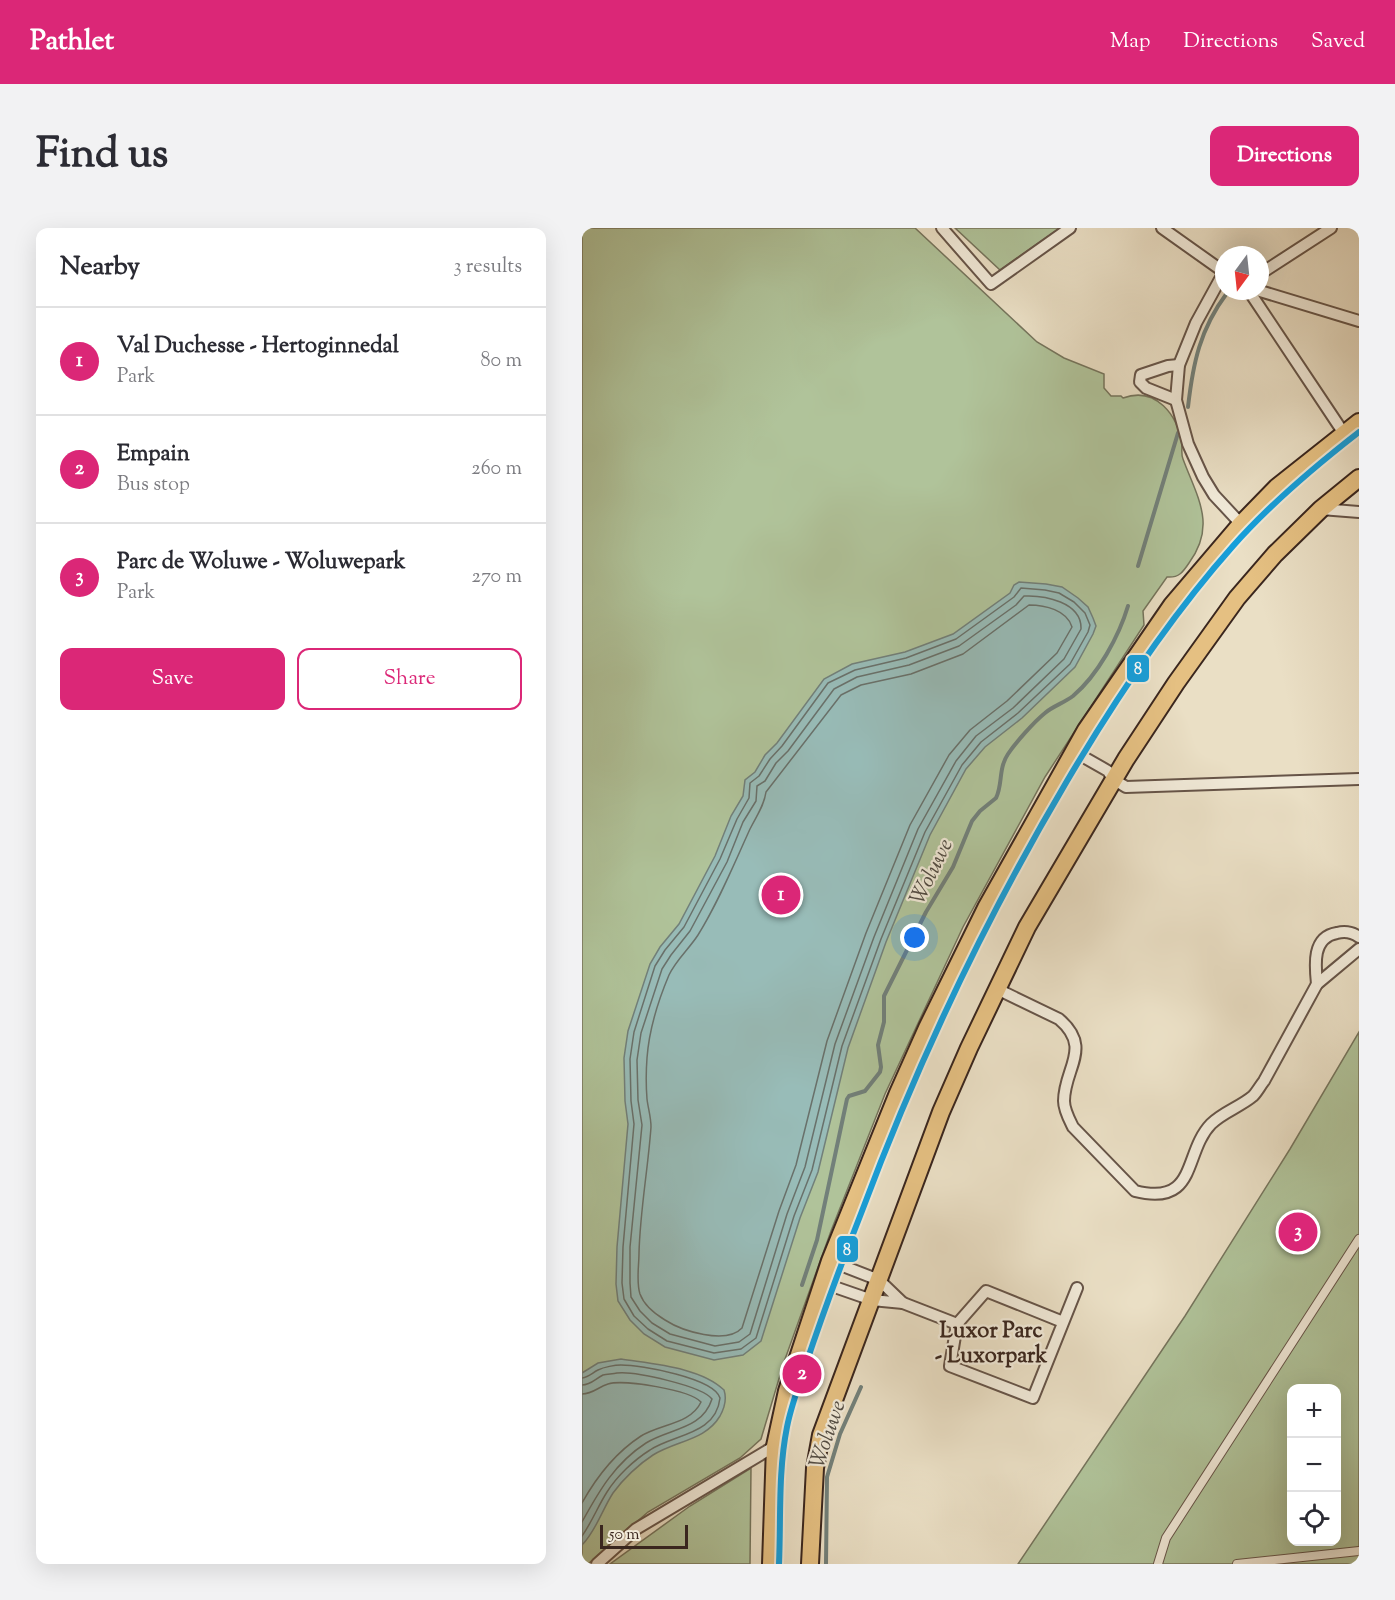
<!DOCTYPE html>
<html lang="en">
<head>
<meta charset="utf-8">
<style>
	:root { --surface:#fff; --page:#f2f2f3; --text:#2b2b33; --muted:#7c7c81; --line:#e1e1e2; --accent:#db2777 }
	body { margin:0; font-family:"Sorts Mill Goudy",serif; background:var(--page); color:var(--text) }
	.controls { position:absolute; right:18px; bottom:18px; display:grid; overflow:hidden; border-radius:12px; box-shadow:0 6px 24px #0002 }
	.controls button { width:54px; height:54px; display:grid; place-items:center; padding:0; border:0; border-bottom:2px solid var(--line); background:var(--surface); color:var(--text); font:30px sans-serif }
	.compass { position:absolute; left:633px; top:18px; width:54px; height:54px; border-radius:50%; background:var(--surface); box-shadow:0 6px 24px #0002; rotate:195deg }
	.scale { position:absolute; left:18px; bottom:15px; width:88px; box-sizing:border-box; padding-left:6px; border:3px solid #3a261e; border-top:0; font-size:16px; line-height:21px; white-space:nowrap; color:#3a261e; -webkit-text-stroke:4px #f1ead9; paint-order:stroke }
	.you { position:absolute; left:333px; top:710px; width:21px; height:21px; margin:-15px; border:4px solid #fff; border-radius:50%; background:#1a73e8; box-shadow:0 0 0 9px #1a73e833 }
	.badge { display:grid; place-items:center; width:39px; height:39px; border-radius:50%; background:var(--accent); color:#fff; font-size:20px; font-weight:700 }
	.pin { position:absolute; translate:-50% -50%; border:3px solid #fff; box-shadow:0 2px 6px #0006 }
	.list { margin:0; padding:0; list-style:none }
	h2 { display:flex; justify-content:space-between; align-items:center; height:78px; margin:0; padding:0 24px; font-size:26px }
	h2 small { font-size:20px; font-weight:400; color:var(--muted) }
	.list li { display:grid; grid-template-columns:39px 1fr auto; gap:18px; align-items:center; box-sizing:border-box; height:108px; padding:0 24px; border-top:2px solid var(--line) }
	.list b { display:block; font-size:22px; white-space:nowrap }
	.list p { margin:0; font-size:20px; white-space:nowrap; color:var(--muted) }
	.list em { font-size:20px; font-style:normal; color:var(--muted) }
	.actions { display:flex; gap:12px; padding:18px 24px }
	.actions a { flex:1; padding:14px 0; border:2px solid var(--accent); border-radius:12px; text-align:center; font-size:21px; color:var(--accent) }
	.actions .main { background:var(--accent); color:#fff }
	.icon { flex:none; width:33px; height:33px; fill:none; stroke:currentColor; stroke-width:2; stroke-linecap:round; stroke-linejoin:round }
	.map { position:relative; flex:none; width:777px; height:1336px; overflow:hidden; border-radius:12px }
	header { display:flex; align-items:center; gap:36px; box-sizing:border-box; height:84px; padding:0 30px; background:var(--accent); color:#fff }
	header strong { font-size:28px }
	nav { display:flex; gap:33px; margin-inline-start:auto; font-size:21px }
	.intro { display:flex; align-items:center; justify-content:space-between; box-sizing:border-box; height:144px; padding:0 36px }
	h1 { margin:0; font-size:42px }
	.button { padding:15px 27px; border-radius:12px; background:var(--accent); color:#fff; font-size:21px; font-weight:700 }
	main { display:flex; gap:36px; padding:0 36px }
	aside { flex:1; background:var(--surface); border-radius:12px; box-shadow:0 6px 24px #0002 }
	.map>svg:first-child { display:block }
</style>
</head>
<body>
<header>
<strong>Pathlet</strong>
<nav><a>Map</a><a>Directions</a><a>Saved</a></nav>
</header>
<div class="intro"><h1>Find us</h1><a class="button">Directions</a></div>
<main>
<aside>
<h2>Nearby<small>3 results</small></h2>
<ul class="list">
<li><span class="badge">1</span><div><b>Val Duchesse - Hertoginnedal</b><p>Park</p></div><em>80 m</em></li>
<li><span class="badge">2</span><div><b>Empain</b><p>Bus stop</p></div><em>260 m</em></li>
<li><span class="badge">3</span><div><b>Parc de Woluwe - Woluwepark</b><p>Park</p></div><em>270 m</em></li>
</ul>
<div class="actions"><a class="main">Save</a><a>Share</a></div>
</aside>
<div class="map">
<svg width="777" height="1336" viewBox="0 0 777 1336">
	<rect width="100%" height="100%" fill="#eadfc5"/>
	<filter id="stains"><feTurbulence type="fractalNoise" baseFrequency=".00333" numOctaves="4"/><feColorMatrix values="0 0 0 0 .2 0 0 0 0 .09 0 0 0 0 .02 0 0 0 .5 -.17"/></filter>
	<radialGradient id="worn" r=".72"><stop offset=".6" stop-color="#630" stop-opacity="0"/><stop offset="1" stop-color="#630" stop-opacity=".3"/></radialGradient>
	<g fill="#b0c39a" stroke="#75745c" stroke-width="1.5" fill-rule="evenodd">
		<path d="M 0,0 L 333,0 L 455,114 L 482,130 L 522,146 L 522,160 L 529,168 L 539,168 L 541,170 C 574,158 596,187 600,217 C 600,222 599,226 601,231 C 615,269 635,297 607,335 C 601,344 597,350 585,349 L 561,383 L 562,397 L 463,549 L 381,699 L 303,866 L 249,1003 L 202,1134 L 179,1211 L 158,1230 L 66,1284 L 6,1336 L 0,1336 Z"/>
		<polygon points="373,0 478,0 418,42"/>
		<path d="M 777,804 L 777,1336 L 436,1336 L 603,1088 L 708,921 ZM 710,1160 L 754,1160 L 754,1314 L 710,1314 Z"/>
		<polygon points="169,1240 168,1336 28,1336 108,1278"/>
	</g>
	<g fill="#98bcb8" stroke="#72807a" stroke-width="1.5">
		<polygon points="437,354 464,356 480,359 496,370 506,379 511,390 514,398 511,406 493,439 440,490 403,519 384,541 348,607 304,714 266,820 236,944 218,990 179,1113 161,1127 132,1132 83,1119 62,1106 48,1092 36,1073 34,1056 35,1019 46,896 43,873 42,830 46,803 68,736 78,719 97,696 133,628 149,588 161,568 163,552 173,544 183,527 195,515 242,451 270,436 323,424 371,406 428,365 432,357"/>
		<path d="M 39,1131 C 70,1136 118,1139 142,1162 C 145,1171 143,1179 138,1188 C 123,1213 95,1212 71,1227 C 57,1236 41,1251 31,1265 C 20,1282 14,1303 0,1317 L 0,1145 L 16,1135 Z"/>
	</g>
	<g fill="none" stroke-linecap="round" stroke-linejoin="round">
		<g stroke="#69716b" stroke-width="1.5">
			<polygon points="439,360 463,362 477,365 492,374 503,385 508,397 506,404 488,436 436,485 399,514 380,537 343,604 299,711 260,818 230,942 212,988 174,1110 159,1121 132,1125 85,1113 66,1101 52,1088 42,1071 40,1055 41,1019 52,896 49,873 48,831 52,804 73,738 83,722 102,699 138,631 155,591 167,570 168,555 177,548 188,531 200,518 246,455 273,442 324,430 374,411 432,369"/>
			<path d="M 442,368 C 462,367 500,374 499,401 L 482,431 L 431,480 L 394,508 L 374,533 L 336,601 L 292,709 L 253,816 L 223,939 L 205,986 L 168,1106 L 157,1114 L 133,1118 L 88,1106 L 70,1095 L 58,1083 L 49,1069 L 48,1055 L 48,1019 L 60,897 L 56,872 L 55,832 L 59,805 L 80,741 L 89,727 L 108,703 L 145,634 L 161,594 L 174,573 L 175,558 L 183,553 L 194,535 L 206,523 L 252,461 L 275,449 L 327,437 L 377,418 L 434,377 Z"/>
			<path d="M 447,377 C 463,377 485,382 490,399 L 475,425 L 425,473 L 388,502 L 367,527 L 328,597 L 284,705 L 245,813 L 214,937 L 197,983 L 160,1100 C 144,1117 100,1103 83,1092 C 73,1086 62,1077 58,1066 C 54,1054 57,1038 57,1025 C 58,983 66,941 69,899 C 69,889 66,880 65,871 C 64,858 64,843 65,830 C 67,803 76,773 87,747 C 94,732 107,721 116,707 C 137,673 152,636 168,601 C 175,587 182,578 184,564 L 259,467 L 279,457 L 329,446 L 381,426 Z"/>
			<path d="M 0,1150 C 7,1149 10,1145 16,1142 C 22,1139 33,1137 39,1137 C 59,1137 132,1150 138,1170 C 134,1207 92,1206 68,1222 C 52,1232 35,1248 25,1264 C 16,1278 10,1294 0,1308"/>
			<path d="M 0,1157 C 9,1157 13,1151 21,1147 C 25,1146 31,1146 35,1145 C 53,1143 120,1158 130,1171 C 120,1202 88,1200 64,1215 C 33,1235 17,1263 0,1294"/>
			<path d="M 0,1166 C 11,1166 16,1159 26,1156 C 42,1151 108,1162 119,1174 C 109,1196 78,1196 59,1208 C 33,1225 15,1248 0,1275"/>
		</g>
		<g stroke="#72807a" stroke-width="4">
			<path d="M 606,179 C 611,135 618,101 645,65"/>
			<polyline points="556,338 596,205"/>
			<path d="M 220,1057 L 235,1012 L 265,871 L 267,868 L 283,863 L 298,844 L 299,839 L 296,817 L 302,794 L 302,768 L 344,684 L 371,639 L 390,593 L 398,583 L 414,570 C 421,556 416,541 426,526 C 434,514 452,494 463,485 C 471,478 482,475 491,468 C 516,447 537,408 546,378"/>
			<polyline points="244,1336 245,1249 258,1206 279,1159"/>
		</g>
		<g stroke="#665448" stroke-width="10">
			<g id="pedestrian">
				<polyline points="576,1336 584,1310 777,1011"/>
				<polyline points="655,1336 777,1323"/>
			</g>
		</g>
		<g stroke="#665448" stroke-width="14">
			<g id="minor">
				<polyline points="360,0 409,56 488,0"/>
				<polyline points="580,0 642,44 614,95 597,137 594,172 606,216 621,249 632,267 659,296"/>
				<polyline points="678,46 749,0"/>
				<polyline points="667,63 761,204"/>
				<polyline points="678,63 777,93"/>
				<polyline points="594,172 564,160 558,154 559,147 586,138 597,137"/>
				<polyline points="739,281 777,284"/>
				<polyline points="491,523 526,543 531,551 544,559 777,551"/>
				<path d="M 735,756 C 733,737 730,709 755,705 C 763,703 770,704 777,709"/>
				<path d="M 415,761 L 477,791 C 511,820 482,840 482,873 C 482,882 487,891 491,899 L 553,963 C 616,979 601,925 629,896 C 641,884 658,879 671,868 C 675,864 678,858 682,853 L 735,756 L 777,721"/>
				<polyline points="241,1055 290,1072 321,1075 297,1052 248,1033"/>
				<polyline points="321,1075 375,1096"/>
				<polyline points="481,1094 404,1063 375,1096 368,1138 451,1170 495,1060"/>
				<polyline points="15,1336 54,1301 193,1218"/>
			</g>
		</g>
		<g stroke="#3a261e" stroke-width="20">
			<g id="primary">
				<polyline points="189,1336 193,1218 205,1163 248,1033 316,865 345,800 404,680 504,502 590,377 659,296 695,259 777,194"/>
				<polyline points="228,1336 233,1240 239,1207 359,884 387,820 445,699 544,531 594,455 655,370 693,326 739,281 777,250"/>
			</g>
		</g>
		<use href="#pedestrian" stroke="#f1ead9" stroke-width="8"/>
		<use href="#minor" stroke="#f1ead9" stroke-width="10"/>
		<use href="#primary" stroke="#e5c082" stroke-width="16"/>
		<g stroke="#f1ead9" stroke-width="10">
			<path id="tram-1" d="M 197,1336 C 199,1290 196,1244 205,1199 C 209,1178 217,1157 224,1136 C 241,1085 260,1034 280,983 C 336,833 404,690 485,553 C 534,470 587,390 651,318 C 689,275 732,239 777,204"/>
		</g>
		<use href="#tram-1" stroke="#169fdb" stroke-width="6"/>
	</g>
	<g text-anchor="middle" stroke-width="4.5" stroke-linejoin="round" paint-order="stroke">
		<g font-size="22" font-style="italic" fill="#524c44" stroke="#f1ead9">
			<text transform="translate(348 643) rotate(-64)" y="8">Woluwe</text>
			<text transform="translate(244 1206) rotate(-71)" y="8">Woluwe</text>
		</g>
		<g font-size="22" font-weight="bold" fill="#3a261e" stroke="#f1ead9">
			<text x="409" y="1109">Luxor Parc<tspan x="409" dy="25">- Luxorpark</tspan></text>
		</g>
	</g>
	<g stroke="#f1ead9" stroke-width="2">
		<rect x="544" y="426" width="24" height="29" rx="6" fill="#169fdb"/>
		<rect x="254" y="1007" width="23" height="28" rx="6" fill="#169fdb"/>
	</g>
	<g font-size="16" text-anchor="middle" font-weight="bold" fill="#fff">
		<text x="556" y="446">8</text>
		<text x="265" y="1027">8</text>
	</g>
	<rect width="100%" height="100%" filter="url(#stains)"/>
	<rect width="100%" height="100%" fill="url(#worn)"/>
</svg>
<div class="controls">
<button>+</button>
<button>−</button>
<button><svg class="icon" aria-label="locate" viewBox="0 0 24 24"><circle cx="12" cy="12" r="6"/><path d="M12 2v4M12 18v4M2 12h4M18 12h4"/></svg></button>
</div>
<svg class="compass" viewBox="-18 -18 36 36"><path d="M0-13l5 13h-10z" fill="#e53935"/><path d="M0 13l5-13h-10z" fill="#7c7c81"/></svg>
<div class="scale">50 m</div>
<div class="you"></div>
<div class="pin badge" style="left:199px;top:667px">1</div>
<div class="pin badge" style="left:220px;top:1146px">2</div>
<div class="pin badge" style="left:716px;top:1004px">3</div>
</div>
</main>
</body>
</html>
